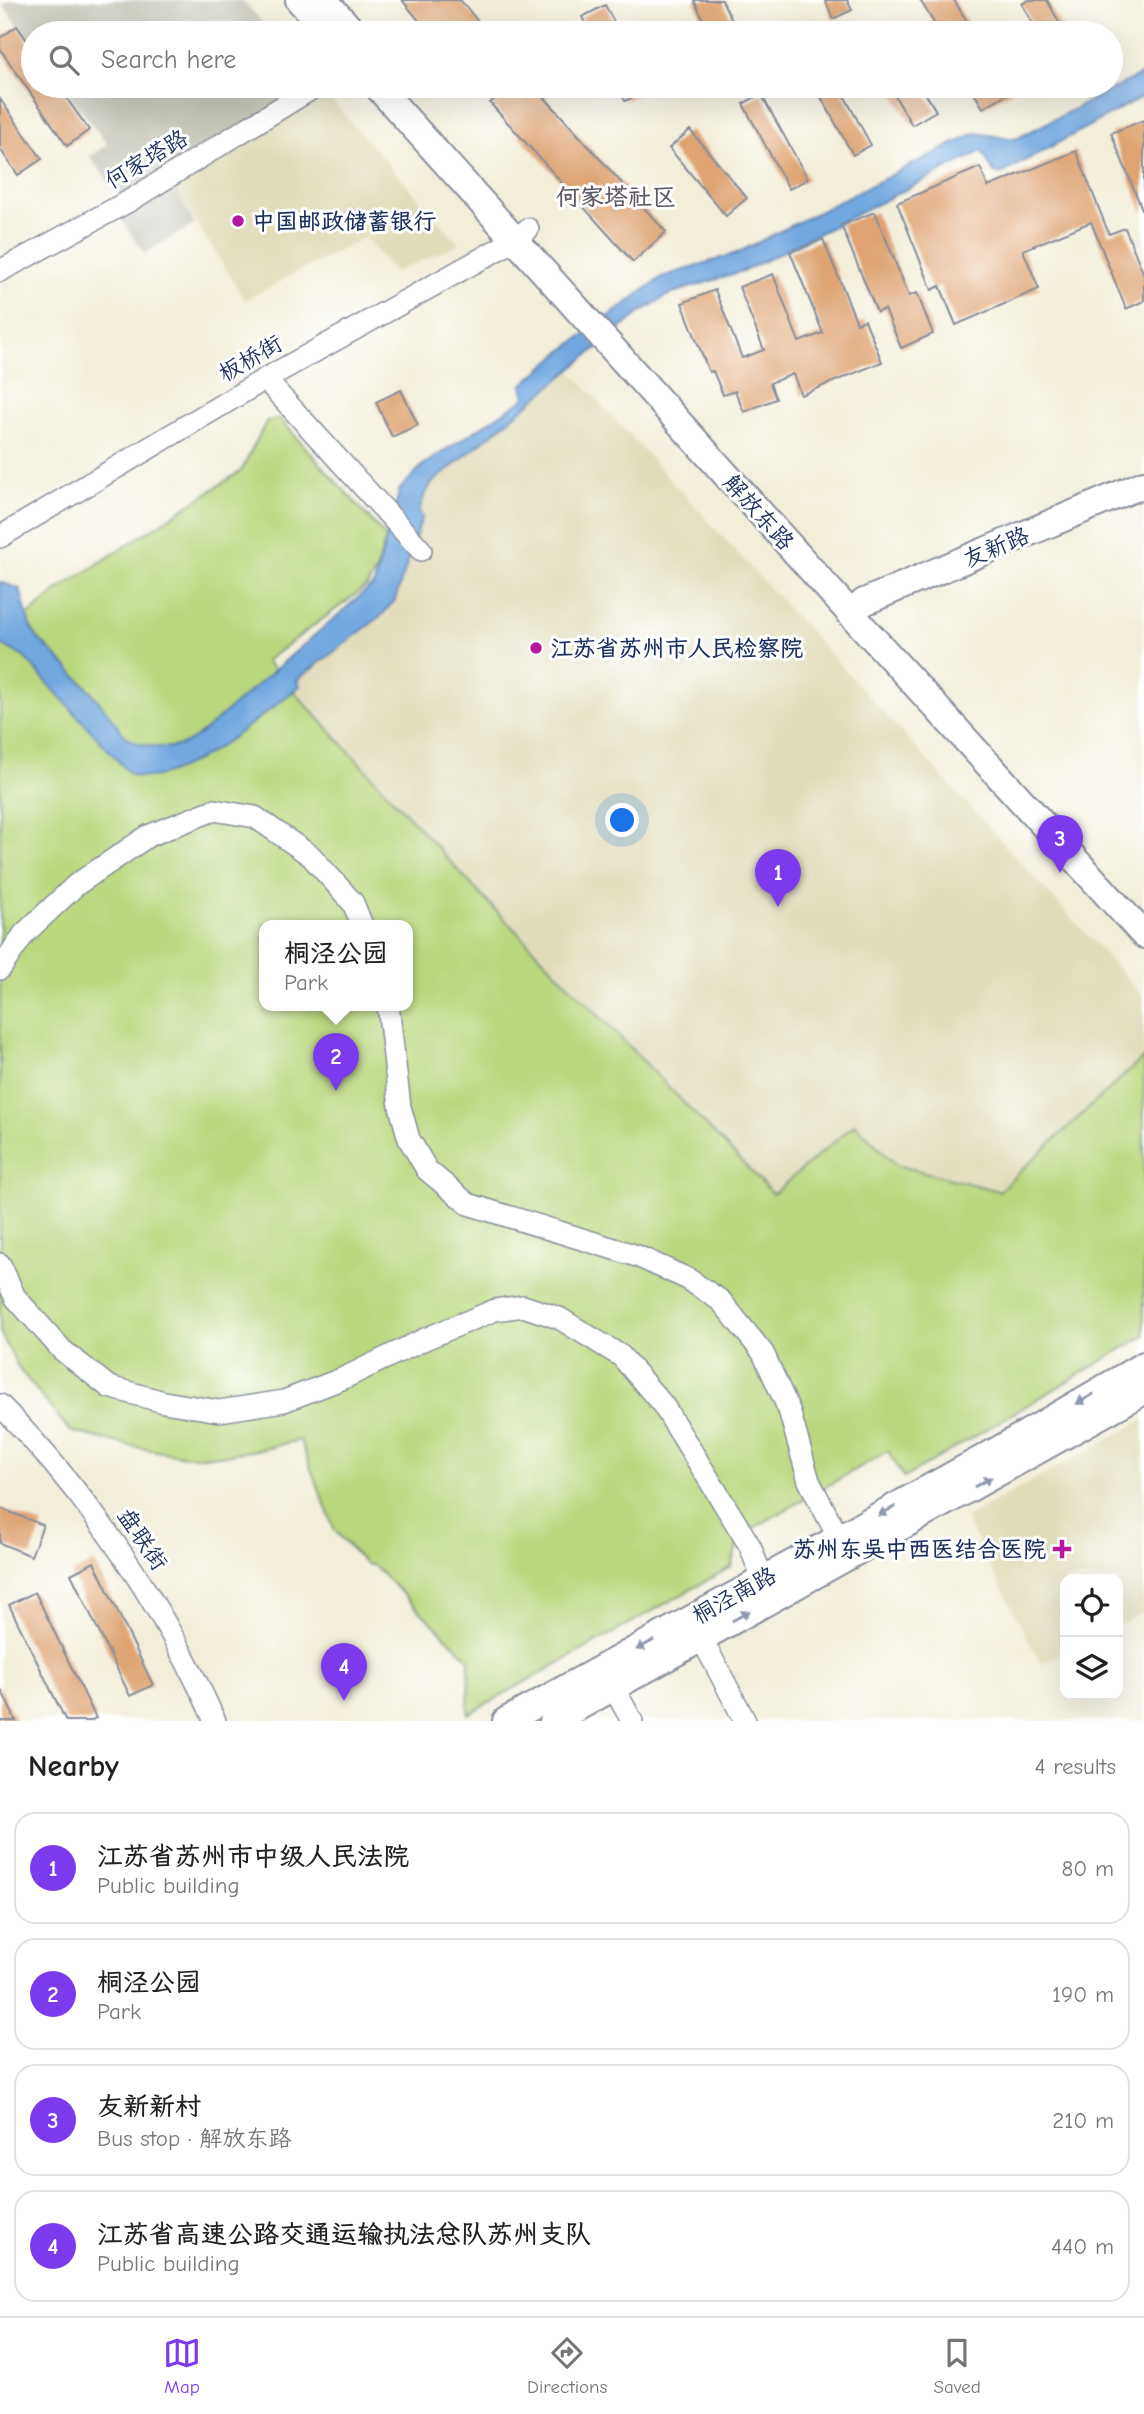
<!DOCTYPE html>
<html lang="en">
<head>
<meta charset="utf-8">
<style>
	:root { --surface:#fff; --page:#f6f6f6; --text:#222; --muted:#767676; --line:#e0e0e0; --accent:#7c3aed }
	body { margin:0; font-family:"Comic Neue","LXGW WenKai TC",sans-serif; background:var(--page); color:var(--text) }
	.controls { position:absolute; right:21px; bottom:21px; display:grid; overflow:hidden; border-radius:14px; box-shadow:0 7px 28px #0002 }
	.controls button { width:63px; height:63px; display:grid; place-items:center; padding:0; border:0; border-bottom:2px solid var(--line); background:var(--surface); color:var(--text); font:35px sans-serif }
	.you { position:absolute; left:623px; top:821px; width:24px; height:24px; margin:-18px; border:5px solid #fff; border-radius:50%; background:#1a73e8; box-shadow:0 0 0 10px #1a73e833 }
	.badge { display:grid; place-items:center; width:46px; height:46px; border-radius:50%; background:var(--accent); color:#fff; font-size:23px; font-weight:700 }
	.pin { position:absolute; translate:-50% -58px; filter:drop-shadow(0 2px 4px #0008) }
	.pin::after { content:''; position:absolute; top:37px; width:24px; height:21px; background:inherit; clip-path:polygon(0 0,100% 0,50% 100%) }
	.popup { position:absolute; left:259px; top:920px; width:154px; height:91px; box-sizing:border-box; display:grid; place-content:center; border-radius:14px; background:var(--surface); filter:drop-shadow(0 2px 5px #0005); font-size:23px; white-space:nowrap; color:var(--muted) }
	.popup b { font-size:26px; color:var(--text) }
	.popup::after { content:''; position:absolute; left:50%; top:100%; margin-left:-14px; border:14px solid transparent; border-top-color:var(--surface) }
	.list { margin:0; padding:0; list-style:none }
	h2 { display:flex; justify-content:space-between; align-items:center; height:91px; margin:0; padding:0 28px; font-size:30px }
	h2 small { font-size:23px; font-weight:400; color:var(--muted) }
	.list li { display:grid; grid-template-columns:46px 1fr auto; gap:21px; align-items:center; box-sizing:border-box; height:112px; margin:0 14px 14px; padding:0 14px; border:2px solid var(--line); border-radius:21px }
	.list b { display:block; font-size:26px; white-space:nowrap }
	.list p { margin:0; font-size:23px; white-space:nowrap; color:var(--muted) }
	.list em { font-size:23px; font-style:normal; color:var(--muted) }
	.icon { flex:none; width:38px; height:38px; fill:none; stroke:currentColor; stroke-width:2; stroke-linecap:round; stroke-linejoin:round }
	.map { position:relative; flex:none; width:1144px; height:1721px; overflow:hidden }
	.search { position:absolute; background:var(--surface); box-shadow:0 7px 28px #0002; left:21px; right:21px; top:21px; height:77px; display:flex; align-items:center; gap:18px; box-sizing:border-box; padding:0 24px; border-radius:38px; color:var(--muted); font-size:26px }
	.sheet { height:595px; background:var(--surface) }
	nav { display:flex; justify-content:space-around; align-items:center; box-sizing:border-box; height:98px; border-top:2px solid var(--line); background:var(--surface); font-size:19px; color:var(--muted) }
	nav a { display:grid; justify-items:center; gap:4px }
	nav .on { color:var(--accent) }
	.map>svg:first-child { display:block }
</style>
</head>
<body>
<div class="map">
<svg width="1144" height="1721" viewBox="0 0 1144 1721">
	<rect width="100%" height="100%" fill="#fff"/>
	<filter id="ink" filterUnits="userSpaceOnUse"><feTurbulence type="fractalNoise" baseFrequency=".0143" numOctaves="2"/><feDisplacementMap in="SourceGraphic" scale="14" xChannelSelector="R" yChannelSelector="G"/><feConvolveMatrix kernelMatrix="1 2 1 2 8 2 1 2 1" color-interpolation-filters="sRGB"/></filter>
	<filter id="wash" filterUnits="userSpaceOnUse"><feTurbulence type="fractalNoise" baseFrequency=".00686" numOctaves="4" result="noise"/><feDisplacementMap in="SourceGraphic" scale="28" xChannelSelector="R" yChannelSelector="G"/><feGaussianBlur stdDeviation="1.57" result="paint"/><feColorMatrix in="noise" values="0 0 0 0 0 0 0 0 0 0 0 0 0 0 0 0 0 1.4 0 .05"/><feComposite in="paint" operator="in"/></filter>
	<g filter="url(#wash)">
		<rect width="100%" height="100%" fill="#f3eeda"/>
		<g fill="#e1dcba">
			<polygon points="319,86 459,244 394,273 365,237 245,300 168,178"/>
			<polygon points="569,369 1144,997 1144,1057 999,1191 896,1165 855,1124 773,1195 480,894 293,691 300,686 297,681 382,615 395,600 422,518 419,512 424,496 432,483"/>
			<polygon points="1144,1419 1144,1612 1118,1626 1118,1579 1065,1579 1065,1652 1041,1664 965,1518"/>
		</g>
		<g fill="#c5c5b8">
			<polygon points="10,0 242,0 272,33 33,33 33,45 3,5"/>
			<polygon points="64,86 316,86 169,179 195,224 144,254 119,216 130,209 90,157 107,144"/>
		</g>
		<path fill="#bad77d" stroke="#6a836e" stroke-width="2" fill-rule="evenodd" d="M 279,418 L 386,537 L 376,571 L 367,586 L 266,661 L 480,894 L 773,1194 L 855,1124 L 896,1165 L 999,1191 L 1144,1057 L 1144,1336 L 904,1478 L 888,1451 L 740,1536 L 731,1567 L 468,1714 L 469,1659 L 373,1565 L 365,1564 L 335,1531 L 300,1440 L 263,1449 L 219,1456 L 186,1456 L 140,1448 L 70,1431 L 19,1369 L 0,1332 L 0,631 L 26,617 L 61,588 L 241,471 L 266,422 ZM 264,925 L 408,925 L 408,1005 L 264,1005 Z"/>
		<path fill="#71a8e0" stroke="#466c9f" stroke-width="2" d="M 1144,73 L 1144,96 L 1001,174 L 994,173 L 982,151 L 746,270 L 670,294 L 641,312 L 432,483 L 424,496 L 419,511 L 422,517 L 395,600 L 382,615 L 297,680 L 300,686 C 266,712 173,794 130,774 L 25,658 L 0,643 L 0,582 L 20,589 L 30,626 L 37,637 L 90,690 L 126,737 C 138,746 166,750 181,745 C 190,742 197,736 205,730 L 374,584 L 400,489 L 423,465 L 525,398 L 522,385 L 558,354 L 662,277 L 737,253 L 975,133 L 1016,139 Z"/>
		<g id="blocks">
			<g fill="#dea36f">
				<polygon points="402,0 460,0 488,33 429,33"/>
				<polygon points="694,0 722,0 738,33 709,33"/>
				<polygon points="825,0 847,0 852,10 833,19"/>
				<polygon points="920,0 954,0 974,33 940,33"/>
				<polygon points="1029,0 1047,0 1065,33 1038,33 1022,4"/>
				<polygon points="605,5 620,33 590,33 582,17"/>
				<polygon points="17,26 33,49 33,86 58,86 89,130 67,146 0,49 0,38"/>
				<polygon points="509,86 560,86 545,98 666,232 633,262 490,103"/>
				<polygon points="617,86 656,86 625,101"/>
				<polygon points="815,86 839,86 871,145 853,155"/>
				<polygon points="889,86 921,86 936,111 912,125"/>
				<polygon points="970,86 1020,86 983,108"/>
				<polygon points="761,94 808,179 789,189 743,104"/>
				<polygon points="0,99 42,159 18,175 0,149"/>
				<polygon points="1144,120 1144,214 1111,133"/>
				<polygon points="690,130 747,198 726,216 669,148"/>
				<polygon points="1076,151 1109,234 1125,228 1144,275 1144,301 1126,309 1091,222 1023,250 1039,289 956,325 940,286 932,290 897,203 980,167 988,187"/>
				<polygon points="875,212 909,296 917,293 933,334 901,348 885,309 877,312 841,225"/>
				<polygon points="823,239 857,323 865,320 882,362 801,395 793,374 770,383 776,399 744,412 735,391 723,395 713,371 709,372 682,303 715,290 742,358 764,350 739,287 773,274 799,342 823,333 790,252"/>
				<polygon points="401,390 418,425 392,437 376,402"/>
				<polygon points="0,1508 43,1525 31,1556 0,1543"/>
				<polygon points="94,1562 153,1685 130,1696 71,1574"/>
				<polygon points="35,1592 96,1718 90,1721 66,1721 9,1605"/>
				<polygon points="0,1687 16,1721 0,1721"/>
			</g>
		</g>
	</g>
	<g filter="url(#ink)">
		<use href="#blocks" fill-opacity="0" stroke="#878e9c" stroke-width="2"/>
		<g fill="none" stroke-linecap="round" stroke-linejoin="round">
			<g stroke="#878e9c" stroke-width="24">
				<g id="minor">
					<polyline points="0,271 129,201 316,86"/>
					<polyline points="265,379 421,550"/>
					<polyline points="0,537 265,379 515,240 528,229"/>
					<polyline points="0,969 24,934 76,885 148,836 214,810 255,817 311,856 353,903 362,925"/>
					<polyline points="388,1005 400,1107 409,1139 427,1170 468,1204 637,1256 688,1279 721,1301 763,1353 789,1410 809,1481 845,1550"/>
					<polyline points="0,1264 15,1297 62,1350 109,1387 164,1402 219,1411 284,1401 344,1378 425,1339 495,1310 523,1306 559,1318 621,1356 663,1405 750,1546 768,1594"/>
					<path d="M 0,1405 C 91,1498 162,1603 215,1721"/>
					<polyline points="694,1624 745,1721"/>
					<polyline points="606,1674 632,1721"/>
				</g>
			</g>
			<g stroke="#878e9c" stroke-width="30">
				<g id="major">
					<polyline points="299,0 329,33"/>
					<polyline points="324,0 354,33"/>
					<polyline points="377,86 851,614 1144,935"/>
					<polyline points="851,614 864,602 1144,484"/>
					<polyline points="506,1721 993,1453 1144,1365"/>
					<polyline points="553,1721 1144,1391"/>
				</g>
			</g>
			<use href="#minor" stroke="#fff" stroke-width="21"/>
			<use href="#major" stroke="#fff" stroke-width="26"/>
		</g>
		<defs><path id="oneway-solid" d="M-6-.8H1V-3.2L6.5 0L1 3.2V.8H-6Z" transform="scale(1.75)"/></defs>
		<g fill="#8d97ae">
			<use href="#oneway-solid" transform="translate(1085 1399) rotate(150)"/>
			<use href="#oneway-solid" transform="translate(983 1482) rotate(-29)"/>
			<use href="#oneway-solid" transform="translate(887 1511) rotate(151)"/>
			<use href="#oneway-solid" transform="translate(741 1616) rotate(-29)"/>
			<use href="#oneway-solid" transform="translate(645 1645) rotate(151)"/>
		</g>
	</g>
	<g fill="#b5179e" stroke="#fff" stroke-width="2.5">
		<circle cx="238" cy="221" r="7"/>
		<circle cx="536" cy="648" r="7"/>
		<path d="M1058.5 1538.5h7v7h7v7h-7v7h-7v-7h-7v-7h7z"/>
	</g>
	<g text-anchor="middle" stroke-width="6" stroke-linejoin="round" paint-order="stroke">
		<g font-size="23" fill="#1b2f5e" stroke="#fff">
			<text transform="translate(146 159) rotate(-31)" y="8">何家塔路</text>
			<text transform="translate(250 358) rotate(-30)" y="8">板桥街</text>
			<text transform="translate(759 512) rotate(48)" y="8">解放东路</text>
			<text transform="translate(996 547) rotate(-23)" y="8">友新路</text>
			<text transform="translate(143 1539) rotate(56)" y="8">盘联街</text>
			<text transform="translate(734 1595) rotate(-29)" y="8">桐泾南路</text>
		</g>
		<g font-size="23" font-weight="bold" fill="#1b2f5e" stroke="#fff" text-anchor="start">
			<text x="252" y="229">中国邮政储蓄银行</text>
			<text x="550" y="656">江苏省苏州市人民检察院</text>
			<text x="1046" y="1557" text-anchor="end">苏州东吴中西医结合医院</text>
		</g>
		<g font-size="24" font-weight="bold" fill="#5f5864" stroke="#fff">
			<text x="616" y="205">何家塔社区</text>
		</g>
	</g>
</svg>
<div class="controls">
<button><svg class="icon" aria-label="locate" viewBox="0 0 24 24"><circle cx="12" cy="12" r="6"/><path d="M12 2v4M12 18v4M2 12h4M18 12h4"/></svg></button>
<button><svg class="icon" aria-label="layers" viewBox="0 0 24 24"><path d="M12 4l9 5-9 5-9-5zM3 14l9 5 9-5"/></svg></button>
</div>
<div class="you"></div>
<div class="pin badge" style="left:778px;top:907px">1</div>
<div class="pin badge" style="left:336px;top:1091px">2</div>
<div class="popup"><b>桐泾公园</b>Park</div>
<div class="pin badge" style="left:1060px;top:873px">3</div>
<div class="pin badge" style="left:344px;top:1701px">4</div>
<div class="search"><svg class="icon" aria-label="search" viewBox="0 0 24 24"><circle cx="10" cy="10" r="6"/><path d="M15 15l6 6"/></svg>Search here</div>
</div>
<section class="sheet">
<h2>Nearby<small>4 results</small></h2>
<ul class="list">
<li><span class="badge">1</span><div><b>江苏省苏州市中级人民法院</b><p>Public building</p></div><em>80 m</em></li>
<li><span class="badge">2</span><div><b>桐泾公园</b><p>Park</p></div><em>190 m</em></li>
<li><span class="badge">3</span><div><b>友新新村</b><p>Bus stop · 解放东路</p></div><em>210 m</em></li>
<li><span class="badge">4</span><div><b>江苏省高速公路交通运输执法总队苏州支队</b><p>Public building</p></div><em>440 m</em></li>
</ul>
</section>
<nav>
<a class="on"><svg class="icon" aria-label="map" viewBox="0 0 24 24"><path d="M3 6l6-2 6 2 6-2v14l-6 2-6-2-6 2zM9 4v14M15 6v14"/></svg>Map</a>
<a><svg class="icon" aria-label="directions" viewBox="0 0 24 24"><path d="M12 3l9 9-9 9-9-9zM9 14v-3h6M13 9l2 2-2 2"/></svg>Directions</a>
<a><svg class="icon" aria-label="saved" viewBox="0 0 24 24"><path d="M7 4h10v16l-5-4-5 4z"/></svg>Saved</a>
</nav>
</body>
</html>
